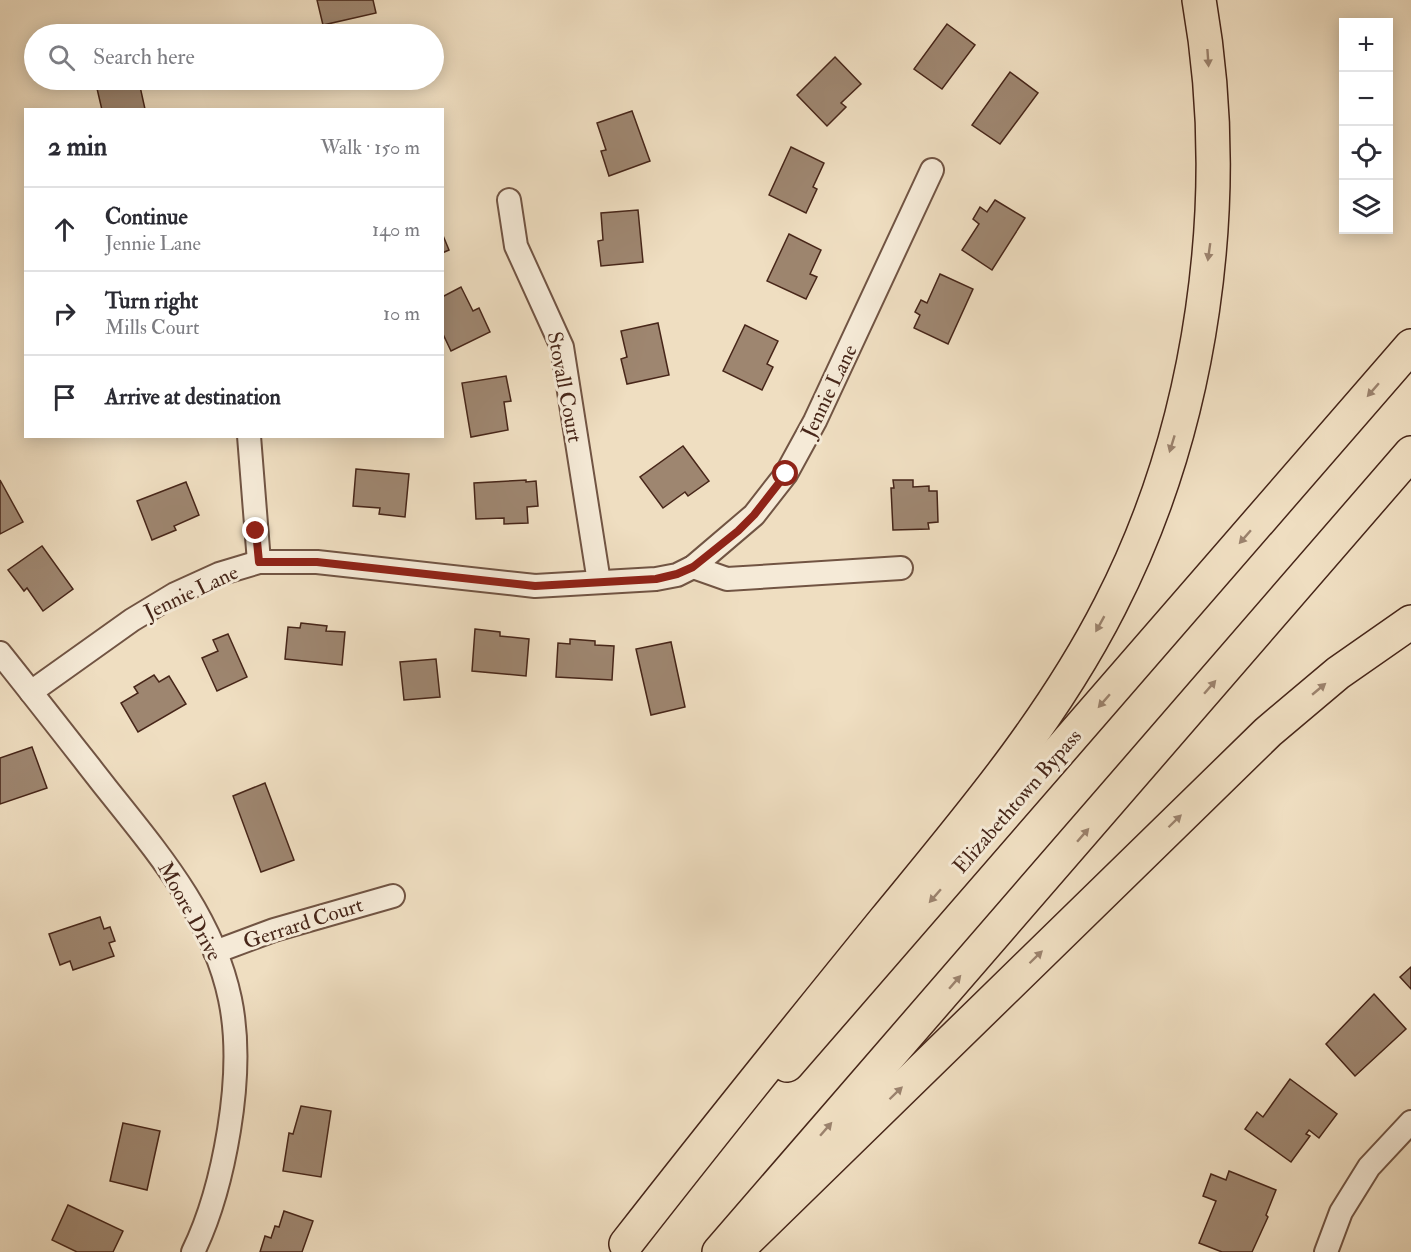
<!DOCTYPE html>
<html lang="en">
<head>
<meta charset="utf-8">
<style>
	:root { --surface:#fff; --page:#f2f2f3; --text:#2b2b33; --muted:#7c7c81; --line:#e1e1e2 }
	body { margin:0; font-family:"IM FELL Double Pica",serif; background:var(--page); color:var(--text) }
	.controls { position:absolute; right:18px; top:18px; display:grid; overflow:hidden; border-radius:0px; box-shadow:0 3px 15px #0003 }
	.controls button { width:54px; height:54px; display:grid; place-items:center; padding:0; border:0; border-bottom:2px solid var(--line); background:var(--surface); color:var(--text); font:30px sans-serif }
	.stop { position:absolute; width:18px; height:18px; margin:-14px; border:4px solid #8f2418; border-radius:50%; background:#fff }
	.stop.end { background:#8f2418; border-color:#fff; box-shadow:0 2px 6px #0008 }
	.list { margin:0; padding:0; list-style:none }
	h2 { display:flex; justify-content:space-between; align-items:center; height:78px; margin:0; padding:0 24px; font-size:26px }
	h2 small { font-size:20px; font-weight:400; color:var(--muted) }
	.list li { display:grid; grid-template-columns:39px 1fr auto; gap:18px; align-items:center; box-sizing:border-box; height:84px; padding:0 24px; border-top:2px solid var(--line) }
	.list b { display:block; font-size:22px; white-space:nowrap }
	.list p { margin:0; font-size:20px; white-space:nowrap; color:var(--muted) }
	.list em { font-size:20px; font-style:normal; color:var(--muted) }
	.icon { flex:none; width:33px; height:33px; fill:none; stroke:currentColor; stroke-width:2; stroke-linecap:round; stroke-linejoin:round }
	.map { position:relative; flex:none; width:1411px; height:1252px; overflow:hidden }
	.search { position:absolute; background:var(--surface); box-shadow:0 3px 15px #0003; left:24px; top:24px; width:420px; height:66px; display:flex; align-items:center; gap:15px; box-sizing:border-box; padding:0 21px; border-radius:33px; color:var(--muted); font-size:22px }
	.panel { position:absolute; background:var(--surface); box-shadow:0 3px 15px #0003; left:24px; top:108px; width:420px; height:330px; border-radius:0px }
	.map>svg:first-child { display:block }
</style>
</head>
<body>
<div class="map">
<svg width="1411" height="1252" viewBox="0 0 1411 1252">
	<rect width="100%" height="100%" fill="#efdec1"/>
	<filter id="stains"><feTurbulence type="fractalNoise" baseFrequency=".00333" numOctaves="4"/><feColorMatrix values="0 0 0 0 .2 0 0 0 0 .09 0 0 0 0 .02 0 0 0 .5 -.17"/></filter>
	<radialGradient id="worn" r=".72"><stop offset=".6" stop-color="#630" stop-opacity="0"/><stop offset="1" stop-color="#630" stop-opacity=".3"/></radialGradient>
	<g fill="#9e8670" stroke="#472619" stroke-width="1.5">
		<polygon points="317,0 373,0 376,13 323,25"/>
		<polygon points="947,24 975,45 942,89 914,69"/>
		<polygon points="835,57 861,84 841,103 846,107 827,126 797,95"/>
		<polygon points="1010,72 1038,93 1000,144 972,125"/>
		<polygon points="95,80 144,80 139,82 145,109 102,110"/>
		<polygon points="632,111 650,161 609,176 601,151 606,150 597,123"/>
		<polygon points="791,147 824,163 813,187 817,189 806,213 769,195"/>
		<polygon points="995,200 1025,218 992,270 962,250 979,224 973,219 980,207 987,212"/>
		<polygon points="638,210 643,262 601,266 598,241 603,240 601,213"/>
		<polygon points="442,233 449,250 442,253"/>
		<polygon points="789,234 821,250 810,274 817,277 806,299 767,281"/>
		<polygon points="940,274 973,289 948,344 914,328 920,315 915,312 921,300 927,303"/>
		<polygon points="461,287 473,311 479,308 490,332 451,351 442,332 442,297"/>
		<polygon points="658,323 669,375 627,384 621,359 627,357 621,331"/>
		<polygon points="745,325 778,341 767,364 773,367 762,390 723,371"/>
		<polygon points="506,376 511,401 504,402 508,430 471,437 462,383"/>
		<polygon points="683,446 709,481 688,496 685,492 663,508 640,477"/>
		<polygon points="356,469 409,474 405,517 379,514 380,508 353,506"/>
		<polygon points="0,480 23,522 0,534"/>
		<polygon points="526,480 526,482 536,481 538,506 527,507 528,523 504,524 504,518 476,519 474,483"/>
		<polygon points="893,480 913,480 913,487 929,486 929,491 937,491 938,522 928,523 929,529 893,530 891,488 894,488"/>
		<polygon points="186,482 199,515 174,526 176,530 152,540 137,501"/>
		<polygon points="42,546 73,589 43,611 27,588 24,591 8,570"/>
		<polygon points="301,623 327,626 326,631 345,632 342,665 285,659 288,627 300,628"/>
		<polygon points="475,629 500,632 500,636 529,639 526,676 472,671"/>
		<polygon points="228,634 247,677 217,691 202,658 218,651 213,640"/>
		<polygon points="570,639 595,641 595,645 614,646 612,680 556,677 558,643 570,644"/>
		<polygon points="671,642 685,707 651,715 636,649"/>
		<polygon points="436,659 440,697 404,700 400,662"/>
		<polygon points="154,675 159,682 169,676 186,704 138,732 121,703 138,693 134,687"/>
		<polygon points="32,747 47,788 0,804 0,758"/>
		<polygon points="265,783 294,860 261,872 233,796"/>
		<polygon points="100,917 104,929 110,927 115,941 109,943 114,956 73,970 70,961 60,965 49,934"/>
		<polygon points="1411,967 1411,989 1400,977"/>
		<polygon points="1374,994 1406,1029 1355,1076 1326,1044"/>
		<polygon points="1290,1079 1337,1114 1319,1138 1309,1130 1306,1134 1310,1136 1291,1162 1245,1129 1257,1112 1263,1117"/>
		<polygon points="301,1106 331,1111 321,1177 283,1171 289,1133 293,1134"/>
		<polygon points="123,1123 160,1131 147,1190 110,1181"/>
		<polygon points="1229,1171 1276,1190 1266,1215 1268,1217 1252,1252 1222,1252 1199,1243 1216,1201 1203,1196 1211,1174 1226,1180"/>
		<polygon points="68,1205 123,1231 113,1252 77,1252 52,1240"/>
		<polygon points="284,1211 313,1221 302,1252 260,1252 265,1236 271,1238 275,1226 279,1227"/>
	</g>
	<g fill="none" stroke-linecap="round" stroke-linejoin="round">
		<g stroke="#715443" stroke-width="26">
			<g id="minor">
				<polyline points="509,200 516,246 562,347 599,582"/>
				<polyline points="249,436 259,562"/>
				<polyline points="693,567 727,579 901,568"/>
				<path d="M 0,653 C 36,698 71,743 107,789 C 158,853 213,917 230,999 C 239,1042 236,1087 229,1130 C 222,1173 212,1213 193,1252"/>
				<polyline points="31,692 132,620 175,594 219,574 259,562 317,562 535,586 656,579 677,575 693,567 754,515 786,474 815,421 932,170"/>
				<polyline points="215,952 274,930 393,896"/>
				<polyline points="1326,1252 1341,1212 1369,1167 1411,1122"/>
			</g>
		</g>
		<g stroke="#472619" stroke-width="36">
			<g id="trunk">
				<polyline points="787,1065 1411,346"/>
				<polyline points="719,1252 1411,453"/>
			</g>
		</g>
		<g stroke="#472619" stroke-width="36">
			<g id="motorway">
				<path d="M 626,1244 C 711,1135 798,1027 885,920 C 967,820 1051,722 1110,606 C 1203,425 1234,199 1199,0"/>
				<polyline points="735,1252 1268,732 1338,673 1411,622"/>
			</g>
		</g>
		<use href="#minor" stroke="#f5ead7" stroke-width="22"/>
		<use href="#trunk" stroke="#efdec1" stroke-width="33"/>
		<use href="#motorway" stroke="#efdec1" stroke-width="33"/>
	</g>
	<defs><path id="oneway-solid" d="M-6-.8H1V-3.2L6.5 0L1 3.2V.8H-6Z" transform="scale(1.5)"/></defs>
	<g fill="#9b826d">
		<use href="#oneway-solid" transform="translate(1208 58) rotate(86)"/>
		<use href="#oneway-solid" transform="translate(1209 252) rotate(98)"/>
		<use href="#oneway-solid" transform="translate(1373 390) rotate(131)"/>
		<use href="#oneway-solid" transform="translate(1172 444) rotate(107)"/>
		<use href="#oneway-solid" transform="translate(1245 537) rotate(131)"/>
		<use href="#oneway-solid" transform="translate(1100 624) rotate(119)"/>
		<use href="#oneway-solid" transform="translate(1210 687) rotate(-49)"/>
		<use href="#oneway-solid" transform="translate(1319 689) rotate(-40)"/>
		<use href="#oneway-solid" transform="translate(1104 701) rotate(131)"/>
		<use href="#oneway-solid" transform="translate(1175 821) rotate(-44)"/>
		<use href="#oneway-solid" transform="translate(1083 835) rotate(-49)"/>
		<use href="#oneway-solid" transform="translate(935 896) rotate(131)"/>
		<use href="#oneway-solid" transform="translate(1036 957) rotate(-44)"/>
		<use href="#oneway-solid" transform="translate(955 982) rotate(-49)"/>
		<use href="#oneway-solid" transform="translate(896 1093) rotate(-44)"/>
		<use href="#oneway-solid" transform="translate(826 1129) rotate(-49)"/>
	</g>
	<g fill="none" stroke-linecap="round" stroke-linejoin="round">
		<polyline stroke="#8f2418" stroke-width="8" points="256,531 259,562 317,562 535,586 656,579 677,574 693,567 738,531 754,515 786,474"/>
	</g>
	<g text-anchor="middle" stroke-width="6" stroke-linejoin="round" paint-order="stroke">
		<g font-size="21" fill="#472619" stroke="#f5ead7">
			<text transform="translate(565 387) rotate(79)" y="7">Stovall Court</text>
			<text transform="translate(829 391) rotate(-64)" y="7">Jennie Lane</text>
			<text transform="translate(191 592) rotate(-25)" y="7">Jennie Lane</text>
			<text transform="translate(1017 801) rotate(-49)" y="7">Elizabethtown Bypass</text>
			<text transform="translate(190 911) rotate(61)" y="7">Moore Drive</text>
			<text transform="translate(303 923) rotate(-18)" y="7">Gerrard Court</text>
		</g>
	</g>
	<rect width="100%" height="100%" filter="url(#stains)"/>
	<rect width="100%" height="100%" fill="url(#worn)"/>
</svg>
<div class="controls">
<button>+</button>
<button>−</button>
<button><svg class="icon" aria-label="locate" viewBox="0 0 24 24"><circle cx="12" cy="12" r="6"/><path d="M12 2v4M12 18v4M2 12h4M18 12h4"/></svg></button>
<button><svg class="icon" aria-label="layers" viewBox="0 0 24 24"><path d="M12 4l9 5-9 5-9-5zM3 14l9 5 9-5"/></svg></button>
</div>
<div class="stop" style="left:786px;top:474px"></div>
<div class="stop end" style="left:256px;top:531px"></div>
<div class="search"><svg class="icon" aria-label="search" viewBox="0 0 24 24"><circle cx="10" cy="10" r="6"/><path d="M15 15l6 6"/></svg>Search here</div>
<section class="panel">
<h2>2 min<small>Walk · 150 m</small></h2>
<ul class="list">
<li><svg class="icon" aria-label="ahead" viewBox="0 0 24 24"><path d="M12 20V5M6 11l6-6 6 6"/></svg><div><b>Continue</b><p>Jennie Lane</p></div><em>140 m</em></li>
<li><svg class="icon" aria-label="right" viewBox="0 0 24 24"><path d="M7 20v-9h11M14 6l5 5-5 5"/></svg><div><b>Turn right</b><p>Mills Court</p></div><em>10 m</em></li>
<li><svg class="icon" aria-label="arrive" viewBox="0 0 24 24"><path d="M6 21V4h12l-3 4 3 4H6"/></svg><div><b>Arrive at destination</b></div></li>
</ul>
</section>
</div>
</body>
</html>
